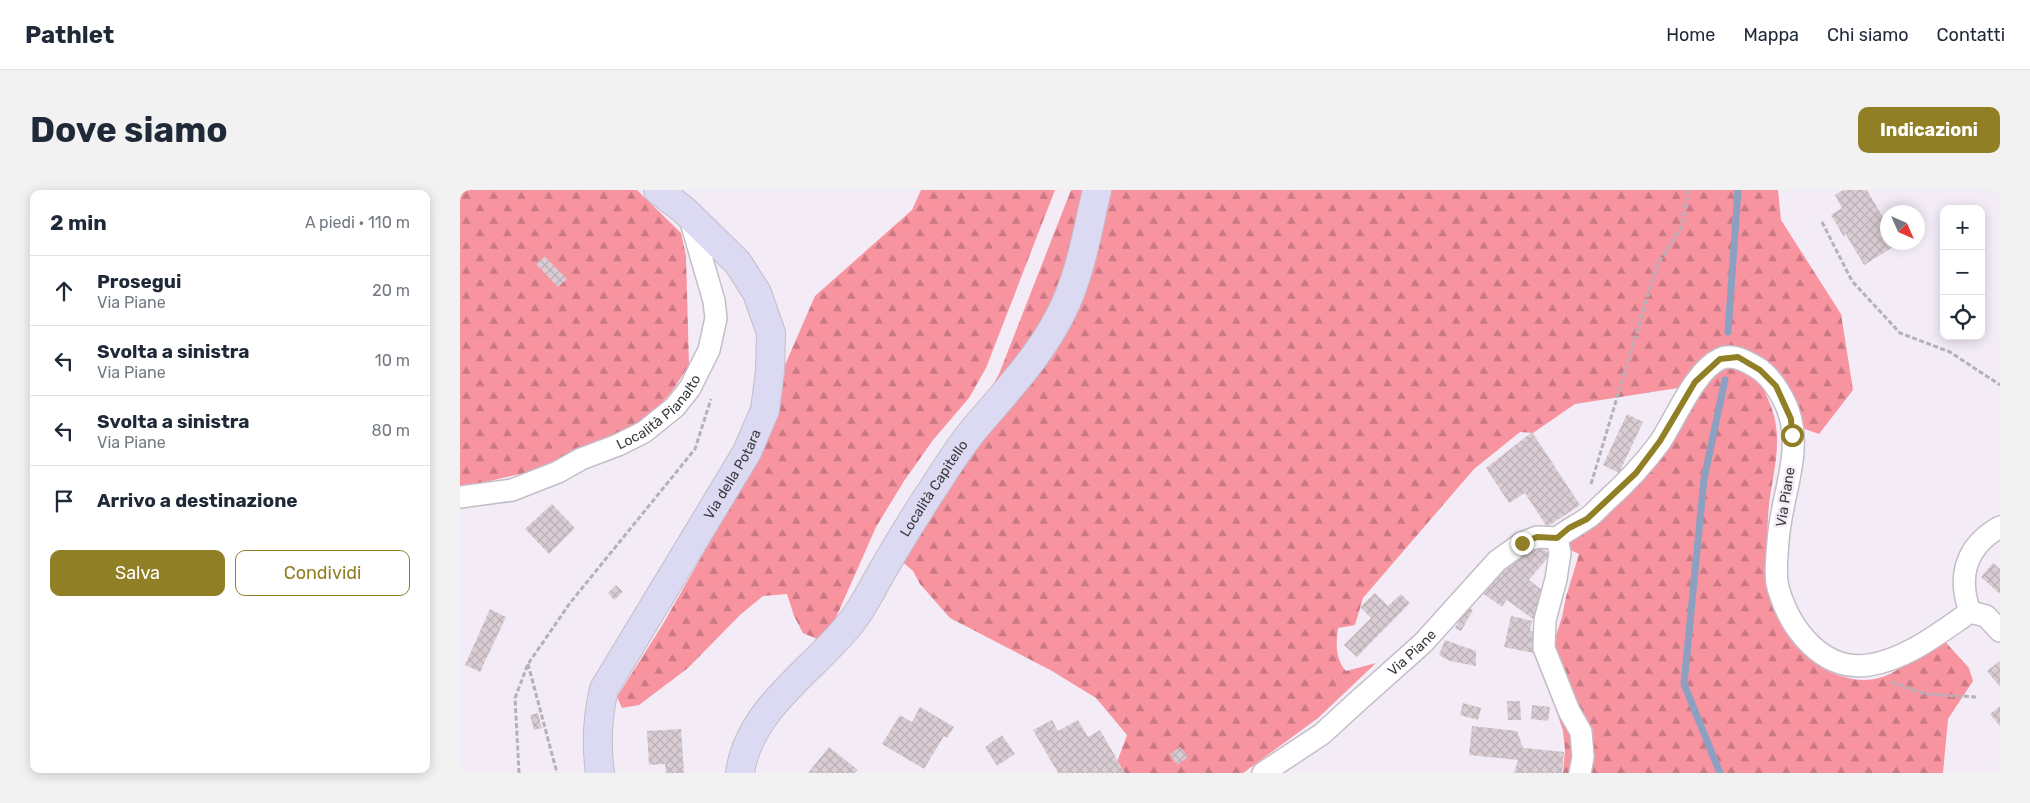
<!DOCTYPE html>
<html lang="it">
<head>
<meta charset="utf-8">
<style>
	:root { --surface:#fff; --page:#f2f2f3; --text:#1f2937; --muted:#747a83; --line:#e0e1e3; --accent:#917f26 }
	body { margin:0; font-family:Rubik,sans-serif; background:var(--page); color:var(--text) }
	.controls { position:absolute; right:15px; top:15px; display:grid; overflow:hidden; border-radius:10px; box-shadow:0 2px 12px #0003 }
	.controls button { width:45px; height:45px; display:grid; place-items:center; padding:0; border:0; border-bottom:1px solid var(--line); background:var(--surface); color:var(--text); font:25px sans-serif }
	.compass { position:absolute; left:1420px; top:15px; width:45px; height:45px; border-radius:50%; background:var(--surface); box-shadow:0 2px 12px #0003; rotate:135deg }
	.stop { position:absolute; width:15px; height:15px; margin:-11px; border:4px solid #917f26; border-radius:50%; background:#fff }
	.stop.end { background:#917f26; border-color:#fff; box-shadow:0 1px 5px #0008 }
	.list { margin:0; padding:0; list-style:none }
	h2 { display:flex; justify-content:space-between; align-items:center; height:65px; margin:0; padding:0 20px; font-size:21px }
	h2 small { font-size:16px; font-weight:400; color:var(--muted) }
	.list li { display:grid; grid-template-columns:32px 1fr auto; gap:15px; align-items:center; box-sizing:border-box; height:70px; padding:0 20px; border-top:1px solid var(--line) }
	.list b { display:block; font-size:19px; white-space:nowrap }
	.list p { margin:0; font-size:16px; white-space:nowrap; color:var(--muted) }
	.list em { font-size:16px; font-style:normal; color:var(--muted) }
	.actions { display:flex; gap:10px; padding:15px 20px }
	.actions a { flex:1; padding:11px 0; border:1px solid var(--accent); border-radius:10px; text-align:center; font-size:18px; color:var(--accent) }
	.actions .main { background:var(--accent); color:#fff }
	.icon { flex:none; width:28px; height:28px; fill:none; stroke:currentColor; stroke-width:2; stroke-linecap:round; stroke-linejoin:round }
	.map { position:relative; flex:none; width:1540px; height:583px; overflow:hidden; border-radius:10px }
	header { display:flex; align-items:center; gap:30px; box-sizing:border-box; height:70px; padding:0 25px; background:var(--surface); border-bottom:1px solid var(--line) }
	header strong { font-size:24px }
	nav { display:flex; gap:28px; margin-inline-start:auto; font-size:18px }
	.intro { display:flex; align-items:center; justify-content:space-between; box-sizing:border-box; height:120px; padding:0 30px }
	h1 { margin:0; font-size:35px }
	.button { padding:12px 22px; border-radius:10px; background:var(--accent); color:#fff; font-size:18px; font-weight:700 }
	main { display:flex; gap:30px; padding:0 30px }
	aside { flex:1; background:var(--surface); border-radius:10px; box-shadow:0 2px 12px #0003 }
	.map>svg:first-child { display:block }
</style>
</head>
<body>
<header>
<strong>Pathlet</strong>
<nav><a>Home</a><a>Mappa</a><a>Chi siamo</a><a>Contatti</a></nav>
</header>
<div class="intro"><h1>Dove siamo</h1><a class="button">Indicazioni</a></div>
<main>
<aside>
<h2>2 min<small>A piedi · 110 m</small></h2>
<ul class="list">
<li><svg class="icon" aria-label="ahead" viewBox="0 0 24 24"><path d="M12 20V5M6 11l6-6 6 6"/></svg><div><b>Prosegui</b><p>Via Piane</p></div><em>20 m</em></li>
<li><svg class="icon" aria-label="left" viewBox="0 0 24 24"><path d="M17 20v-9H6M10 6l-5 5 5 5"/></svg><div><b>Svolta a sinistra</b><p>Via Piane</p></div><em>10 m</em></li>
<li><svg class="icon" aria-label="left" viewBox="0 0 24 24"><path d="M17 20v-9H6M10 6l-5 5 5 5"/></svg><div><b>Svolta a sinistra</b><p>Via Piane</p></div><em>80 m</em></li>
<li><svg class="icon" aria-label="arrive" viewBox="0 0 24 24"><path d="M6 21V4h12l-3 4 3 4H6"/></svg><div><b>Arrivo a destinazione</b></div></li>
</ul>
<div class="actions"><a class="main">Salva</a><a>Condividi</a></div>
</aside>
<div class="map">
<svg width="1540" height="583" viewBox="0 0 1540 583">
	<defs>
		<pattern id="forest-firs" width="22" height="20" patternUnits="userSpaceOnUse" patternTransform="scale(1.25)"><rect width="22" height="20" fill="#f893a0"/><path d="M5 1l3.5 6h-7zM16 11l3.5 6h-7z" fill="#ca7984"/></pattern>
		<pattern id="building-cross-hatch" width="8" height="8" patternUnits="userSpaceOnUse" patternTransform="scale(1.25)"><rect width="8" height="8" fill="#d9ccd3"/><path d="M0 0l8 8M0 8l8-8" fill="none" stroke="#bbb0b6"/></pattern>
	</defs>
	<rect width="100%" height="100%" fill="#f3ecf7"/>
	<g fill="url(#forest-firs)">
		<polygon points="0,0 177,0 221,43 226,66 229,175 213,200 189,228 163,245 81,279 0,298"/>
		<polygon points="461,0 595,0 526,178 509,208 473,250 444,291 416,337 374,432 359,450 343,443 334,426 327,404 303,406 280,425 228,478 179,515 162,518 157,507 203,434 303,259 308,214 355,106 452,20"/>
		<path d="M 611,0 L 1318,0 L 1321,30 L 1381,124 L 1393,200 L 1359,244 L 1345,239 L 1328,194 L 1306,178 L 1274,161 L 1231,196 L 1115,214 L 1073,243 L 1060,242 L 1014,279 L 903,408 L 895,435 L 878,438 C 876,453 875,469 886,481 L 916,473 L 858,528 L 783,583 L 653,583 L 667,545 L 636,508 L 592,481 L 490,428 L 460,394 L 453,381 L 423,355 L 456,299 L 484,259 L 521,216 L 539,184 Z"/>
		<path d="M 1261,173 L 1297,184 C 1303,199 1312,215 1315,230 C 1322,263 1309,296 1308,328 C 1307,346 1307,367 1310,385 C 1312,401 1324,419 1330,434 C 1342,463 1353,478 1384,487 C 1425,499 1450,473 1474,446 L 1480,446 L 1509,478 L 1513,491 L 1488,529 L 1483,583 L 1103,583 L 1105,560 L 1103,541 L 1084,483 L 1102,427 L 1106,407 L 1119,364 L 1104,357 Z"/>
	</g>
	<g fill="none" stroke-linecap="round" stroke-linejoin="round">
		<g stroke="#8ca1c2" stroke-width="7">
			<polyline points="1268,142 1278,0"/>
			<polyline points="1260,583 1224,494 1244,289 1265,190"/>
		</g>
	</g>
	<g fill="url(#building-cross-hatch)">
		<polygon points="1383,0 1407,0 1428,36 1428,52 1438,54 1404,75 1385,43 1384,47 1371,25 1382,18 1375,5"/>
		<polygon points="84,66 107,89 98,97 76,74"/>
		<polygon points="1167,224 1183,232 1159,283 1143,275"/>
		<polygon points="1072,242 1120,315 1087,337 1065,303 1049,313 1026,278"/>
		<polygon points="92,314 115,338 89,364 65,339"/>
		<polygon points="1074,350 1090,365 1069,390 1082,400 1077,432 1047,410 1042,417 1021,402 1041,377 1045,380"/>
		<polygon points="1533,373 1540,379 1540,404 1521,387"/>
		<polygon points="156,395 163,402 154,410 148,403"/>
		<polygon points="915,403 928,416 941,404 950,413 897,467 884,455 911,428 900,417"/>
		<polygon points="1007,417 1013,420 1001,441 995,438"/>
		<polygon points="30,419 46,427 20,482 5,475"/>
		<polygon points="1051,426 1072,431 1070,441 1079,443 1074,463 1044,457"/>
		<polygon points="985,450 1016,461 1016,476 990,471 979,465"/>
		<polygon points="1540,471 1540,497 1527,481"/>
		<polygon points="1047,511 1060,511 1061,530 1048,530"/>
		<polygon points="1003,513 1021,518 1018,530 1000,525"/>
		<polygon points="1072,515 1090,517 1088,531 1071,529"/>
		<polygon points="1540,516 1540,536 1530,524"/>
		<polygon points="460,517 494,537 487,548 484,546 464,579 422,554 440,525 452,532"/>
		<polygon points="78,523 82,538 74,540 70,525"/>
		<polygon points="592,530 598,541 618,530 628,547 640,540 665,583 598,583 573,540"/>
		<polygon points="1012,536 1057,541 1063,558 1104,562 1102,583 1054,583 1058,570 1009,565"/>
		<polygon points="221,539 224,583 206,583 205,574 189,575 187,541"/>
		<polygon points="542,545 555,564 537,576 525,557"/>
		<polygon points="369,557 398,580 395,583 348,583"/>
		<polygon points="720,557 728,567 717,575 710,564"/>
	</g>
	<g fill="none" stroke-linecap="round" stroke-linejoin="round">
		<g stroke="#c4bdc8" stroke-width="24">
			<g id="street">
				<path id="s1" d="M 0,307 L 52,300 L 98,282 L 121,269 L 158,255 L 184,242 L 215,217 L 230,198 L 249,160 L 256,128 L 254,111 L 229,25"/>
				<polyline points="1097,348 1100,363 1096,389 1085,430 1084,458 1109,521 1121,542 1123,567 1120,583"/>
				<path d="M 1510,422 C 1497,386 1506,356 1540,337"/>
				<polyline points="1510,422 1526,426 1540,441"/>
				<path id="s2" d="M 803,583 L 862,544 L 898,511 L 963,453 L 1037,371 L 1062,353 L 1077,347 L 1097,348 C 1107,340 1116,336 1126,329 C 1133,325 1139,317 1146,311 C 1166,293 1184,274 1200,252 C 1215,230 1235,180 1260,169 C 1272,163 1286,171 1296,177 C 1312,186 1327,212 1331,230 C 1340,270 1320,312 1318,352 C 1317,366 1314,387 1319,401 C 1331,440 1363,482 1409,475 C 1447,469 1479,443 1510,422"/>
			</g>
		</g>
		<g stroke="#c4bdc8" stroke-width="30">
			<g id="secondary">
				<path id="s3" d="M 140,583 C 136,554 137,528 144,499 L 287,262 L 305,220 L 310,181 L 311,143 L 297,103 L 278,73 L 225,21 L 198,0"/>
				<path id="s4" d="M 280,583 C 289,517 356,479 393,430 C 405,414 414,395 424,378 C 440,350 458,321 476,294 C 488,275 501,255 515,238 C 548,199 585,161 606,113 C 622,77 628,38 637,0"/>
			</g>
		</g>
		<g stroke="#b6b0b9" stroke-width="3" stroke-dasharray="5 2.5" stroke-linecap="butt">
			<polyline points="1362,32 1392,91 1440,143 1490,162 1540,195"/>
			<polyline points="1131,294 1197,75 1222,36 1228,0"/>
			<polyline points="68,474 97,583"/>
			<polyline points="1431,492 1465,504 1516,507"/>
			<polyline points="59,583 55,508 68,474 110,413 235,259 251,209"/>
		</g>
		<use href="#street" stroke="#fff" stroke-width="21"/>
		<use href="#secondary" stroke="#dcdaf3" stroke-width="28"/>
	</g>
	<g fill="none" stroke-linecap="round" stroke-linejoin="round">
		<polyline stroke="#917f26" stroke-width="6" points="1062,353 1077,347 1097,348 1109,338 1127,329 1176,283 1200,251 1235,192 1260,169 1278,167 1300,180 1316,196 1331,229 1332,245"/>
	</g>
	<g text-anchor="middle" stroke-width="5" stroke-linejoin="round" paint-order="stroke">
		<g font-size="14" fill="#3c393e" stroke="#f3ecf7">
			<text dy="5" stroke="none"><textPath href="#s1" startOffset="221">Località Pianalto</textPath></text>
			<text dy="5" stroke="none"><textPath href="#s3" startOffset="335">Via della Potara</textPath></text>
			<text dy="5" stroke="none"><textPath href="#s4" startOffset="348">Località Capitello</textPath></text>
			<text transform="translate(1325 307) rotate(-81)" y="5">Via Piane</text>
			<text dy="5" stroke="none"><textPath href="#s2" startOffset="192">Via Piane</textPath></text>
		</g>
	</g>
</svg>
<div class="controls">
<button>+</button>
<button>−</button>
<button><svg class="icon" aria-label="locate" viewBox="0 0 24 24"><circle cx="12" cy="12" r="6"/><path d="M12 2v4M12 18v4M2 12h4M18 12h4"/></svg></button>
</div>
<svg class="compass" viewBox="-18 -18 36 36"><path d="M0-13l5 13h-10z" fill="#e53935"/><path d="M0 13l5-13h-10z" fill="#747a83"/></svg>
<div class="stop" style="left:1332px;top:245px"></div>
<div class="stop end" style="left:1062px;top:353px"></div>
</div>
</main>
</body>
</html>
